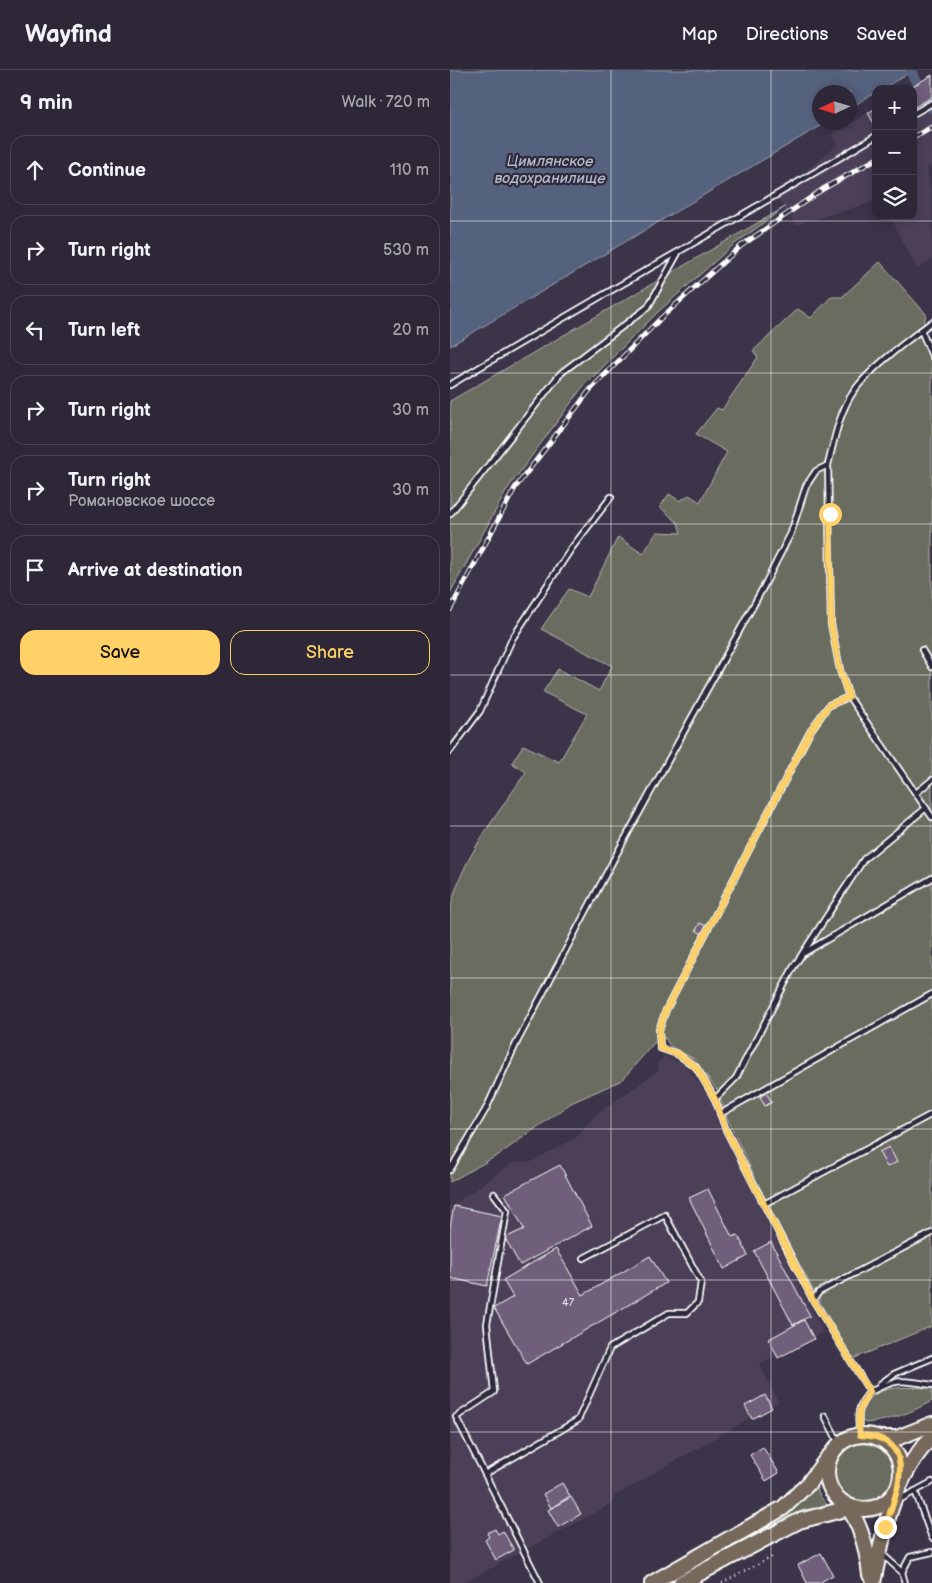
<!DOCTYPE html>
<html lang="en">
<head>
<meta charset="utf-8">
<style>
	:root { --surface:#2d2737; --page:#352f3f; --text:#f1f3f6; --muted:#a7a5ad; --line:#484452; --accent:#ffd166 }
	body { margin:0; font-family:"Balsamiq Sans",sans-serif; background:var(--page); color:var(--text) }
	.controls { position:absolute; right:15px; top:15px; display:grid; overflow:hidden; border-radius:10px; box-shadow:0 2px 12px #0003 }
	.controls button { width:45px; height:45px; display:grid; place-items:center; padding:0; border:0; border-bottom:1px solid var(--line); background:var(--surface); color:var(--text); font:25px sans-serif }
	.compass { position:absolute; left:362px; top:15px; width:45px; height:45px; border-radius:50%; background:var(--surface); box-shadow:0 2px 12px #0003; rotate:266deg }
	.stop { position:absolute; width:15px; height:15px; margin:-11px; border:4px solid #ffd166; border-radius:50%; background:#fff }
	.stop.end { background:#ffd166; border-color:#fff; box-shadow:0 1px 5px #0008 }
	.list { margin:0; padding:0; list-style:none }
	h2 { display:flex; justify-content:space-between; align-items:center; height:65px; margin:0; padding:0 20px; font-size:21px }
	h2 small { font-size:16px; font-weight:400; color:var(--muted) }
	.list li { display:grid; grid-template-columns:32px 1fr auto; gap:15px; align-items:center; box-sizing:border-box; height:70px; margin:0 10px 10px; padding:0 10px; border:1px solid var(--line); border-radius:15px }
	.list b { display:block; font-size:19px; white-space:nowrap }
	.list p { margin:0; font-size:16px; white-space:nowrap; color:var(--muted) }
	.list em { font-size:16px; font-style:normal; color:var(--muted) }
	.actions { display:flex; gap:10px; padding:15px 20px }
	.actions a { flex:1; padding:11px 0; border:1px solid var(--accent); border-radius:15px; text-align:center; font-size:18px; color:var(--accent) }
	.actions .main { background:var(--accent); color:#111 }
	.icon { flex:none; width:28px; height:28px; fill:none; stroke:currentColor; stroke-width:2; stroke-linecap:round; stroke-linejoin:round }
	.map { position:relative; flex:none; width:482px; height:1513px; overflow:hidden }
	header { display:flex; align-items:center; gap:30px; box-sizing:border-box; height:70px; padding:0 25px; background:var(--surface); border-bottom:1px solid var(--line) }
	header strong { font-size:24px }
	nav { display:flex; gap:28px; margin-inline-start:auto; font-size:18px }
	main { display:flex }
	aside { flex:1; background:var(--surface) }
	.map>svg:first-child { display:block }
</style>
</head>
<body>
<header>
<strong>Wayfind</strong>
<nav><a>Map</a><a>Directions</a><a>Saved</a></nav>
</header>
<main>
<aside>
<h2>9 min<small>Walk · 720 m</small></h2>
<ul class="list">
<li><svg class="icon" aria-label="ahead" viewBox="0 0 24 24"><path d="M12 20V5M6 11l6-6 6 6"/></svg><div><b>Continue</b></div><em>110 m</em></li>
<li><svg class="icon" aria-label="right" viewBox="0 0 24 24"><path d="M7 20v-9h11M14 6l5 5-5 5"/></svg><div><b>Turn right</b></div><em>530 m</em></li>
<li><svg class="icon" aria-label="left" viewBox="0 0 24 24"><path d="M17 20v-9H6M10 6l-5 5 5 5"/></svg><div><b>Turn left</b></div><em>20 m</em></li>
<li><svg class="icon" aria-label="right" viewBox="0 0 24 24"><path d="M7 20v-9h11M14 6l5 5-5 5"/></svg><div><b>Turn right</b></div><em>30 m</em></li>
<li><svg class="icon" aria-label="right" viewBox="0 0 24 24"><path d="M7 20v-9h11M14 6l5 5-5 5"/></svg><div><b>Turn right</b><p>Романовское шоссе</p></div><em>30 m</em></li>
<li><svg class="icon" aria-label="arrive" viewBox="0 0 24 24"><path d="M6 21V4h12l-3 4 3 4H6"/></svg><div><b>Arrive at destination</b></div></li>
</ul>
<div class="actions"><a class="main">Save</a><a>Share</a></div>
</aside>
<div class="map">
<svg width="482" height="1513" viewBox="0 0 482 1513">
	<rect width="100%" height="100%" fill="#3c3449"/>
	<filter id="ink" filterUnits="userSpaceOnUse"><feTurbulence type="fractalNoise" baseFrequency=".02" numOctaves="2"/><feDisplacementMap in="SourceGraphic" scale="10" xChannelSelector="R" yChannelSelector="G"/><feConvolveMatrix kernelMatrix="1 2 1 2 8 2 1 2 1" color-interpolation-filters="sRGB"/></filter>
	<g filter="url(#ink)">
		<g fill="#4b4158">
			<polygon points="482,5 482,95 477,98 482,133 482,189 467,199 440,146 463,146 463,19 458,19"/>
			<polygon points="426,38 426,131 346,155 325,124 388,75 382,65 384,62"/>
			<polygon points="214,986 234,994 264,1033 264,1043 275,1067 373,1262 310,1294 328,1332 165,1426 163,1431 154,1438 13,1513 0,1513 0,1137 64,1092 81,1092 128,1066 144,1046 209,1000 207,993"/>
		</g>
		<g fill="#696c5e" stroke="#b4b6ae">
			<polygon points="335,137 282,176 209,241 132,318 58,418 0,523 0,331"/>
			<path d="M 430,192 L 476,244 L 471,267 L 482,294 L 482,1256 L 405,1288 L 397,1282 L 321,1141 L 277,1048 L 267,1020 L 244,989 L 220,976 L 215,968 L 204,973 L 172,1010 L 121,1033 L 50,1084 L 0,1112 L 0,843 C 7,793 49,743 76,702 L 62,693 L 73,675 L 109,692 L 137,644 L 93,622 L 108,599 L 149,621 L 162,596 L 91,559 L 119,519 L 138,527 L 168,467 L 193,484 L 207,462 L 231,463 L 228,453 L 210,437 L 219,424 L 230,431 L 239,425 L 250,432 L 277,382 L 246,364 L 267,338 L 272,340 L 308,287 L 303,281 L 348,239 L 361,248 L 381,227 L 392,227 Z"/>
			<path d="M 482,1318 L 482,1331 C 460,1343 440,1351 415,1353 C 410,1349 409,1345 412,1340 C 425,1312 456,1318 482,1318 Z"/>
			<circle cx="414" cy="1403" r="29"/>
			<polygon points="366,1415 370,1426 378,1436 353,1440 218,1513 206,1513 339,1441 358,1425"/>
		</g>
		<polygon fill="#55627e" stroke="#99a1b2" points="0,0 464,0 432,19 426,19 426,22 400,38 400,22 370,22 370,52 375,53 0,276"/>
		<g fill="none" stroke-linecap="round" stroke-linejoin="round">
			<polyline stroke="#55627e" stroke-width="11" points="461,2 482,38"/>
		</g>
		<g fill="#6f5e7a" stroke="#fff">
			<polygon points="482,5 482,27 463,38 463,19 458,19"/>
			<polygon points="426,38 426,57 418,43"/>
			<polygon points="250,853 256,856 252,864 246,860"/>
			<polygon points="316,1023 322,1032 315,1036 310,1027"/>
			<polygon points="439,1077 447,1092 437,1097 429,1082"/>
			<polygon points="110,1095 142,1156 70,1195 55,1168 74,1159 55,1124"/>
			<polygon points="258,1119 282,1167 288,1165 298,1186 274,1199 239,1128"/>
			<polygon points="4,1136 52,1146 37,1216 0,1208 0,1157"/>
			<polygon points="321,1172 360,1246 343,1255 304,1181"/>
			<polygon points="106,1179 133,1225 200,1186 216,1213 77,1294 44,1238 63,1227 53,1210"/>
			<polygon points="354,1250 364,1269 328,1288 319,1269"/>
			<polygon points="315,1325 322,1338 302,1349 295,1336"/>
			<polygon points="313,1377 329,1403 316,1411 300,1385"/>
			<polygon points="112,1413 120,1426 101,1438 93,1424"/>
			<polygon points="121,1427 131,1444 108,1457 98,1440"/>
			<polygon points="45,1459 48,1464 53,1461 64,1480 46,1490 35,1470 39,1467 37,1463"/>
			<polygon points="371,1483 383,1505 369,1513 357,1513 348,1495"/>
		</g>
		<g fill="none" stroke-linecap="round" stroke-linejoin="round">
			<g stroke="#fff" stroke-width="8">
				<g id="service">
					<polyline points="463,44 482,33"/>
					<polyline points="471,260 482,286"/>
					<path d="M 0,315 C 141,230 285,151 426,66"/>
					<path d="M 378,395 L 381,554 L 390,600 L 399,627 L 379,635 L 361,660 L 216,940 L 209,960 L 210,978 L 227,984 L 246,997 L 265,1029 L 276,1060 L 363,1230 L 420,1322 C 448,1308 451,1310 482,1315"/>
					<polyline points="0,444 111,303 198,237 228,183"/>
					<polyline points="472,580 482,597"/>
					<polyline points="399,627 482,747"/>
					<polyline points="0,681 30,641 62,569 121,479 161,427"/>
					<polyline points="466,723 482,710"/>
					<polyline points="354,883 482,808"/>
					<polyline points="265,1029 286,1008 343,898 414,789 476,738"/>
					<polyline points="270,1044 482,924"/>
					<path d="M 0,1100 L 36,1039 L 67,972 L 165,787 L 314,516 L 341,463 L 356,416 L 366,401 L 378,395 C 384,371 389,342 404,321 C 419,299 459,269 482,252"/>
					<polyline points="44,1124 57,1141 37,1254 44,1322 6,1347 90,1513"/>
					<polyline points="314,1134 482,1044"/>
					<polyline points="363,1230 369,1222 482,1163"/>
					<polyline points="430,1314 444,1304 482,1288"/>
					<polyline points="375,1346 389,1373"/>
					<path d="M 410,1365 C 407,1347 407,1333 422,1320"/>
					<polyline points="35,1404 128,1350 160,1278 219,1243 237,1243 248,1232 251,1212 215,1145 134,1188"/>
					<polyline points="465,1421 482,1468"/>
					<polyline points="449,1430 482,1412"/>
					<polyline points="432,1484 452,1502 455,1513"/>
					<polyline points="452,1502 460,1487 482,1482"/>
				</g>
			</g>
			<g stroke="#fff" stroke-width="18">
				<g id="primary">
					<circle cx="414" cy="1402" r="37"/>
					<polyline points="428,1368 447,1368 482,1354"/>
					<path d="M 399,1438 C 412,1459 417,1480 420,1505"/>
					<polyline points="202,1513 333,1438 358,1414 378,1387"/>
					<polyline points="231,1513 349,1451 399,1438"/>
					<path d="M 423,1513 C 433,1462 444,1405 482,1367"/>
				</g>
			</g>
			<polyline stroke="#fff" stroke-width="2" stroke-dasharray="1 4" stroke-linecap="butt" points="272,1513 322,1487"/>
			<use href="#service" stroke="#2f2a3d" stroke-width="4.5"/>
			<use href="#primary" stroke="#76695c" stroke-width="14"/>
			<g stroke="#fff" stroke-width="5">
				<g id="rail">
					<polyline points="463,67 482,57"/>
					<polyline points="0,540 65,418 140,320 211,248 291,176 373,119 426,89"/>
				</g>
			</g>
			<use href="#rail" stroke="#2f2a3d" stroke-width="3" stroke-dasharray="9" stroke-linecap="butt"/>
		</g>
	</g>
	<g fill="none" stroke-linecap="round" stroke-linejoin="round" filter="url(#ink)">
		<path stroke="#ffd166" stroke-width="6" d="M 380,444 L 381,554 L 390,600 L 399,627 L 379,635 L 361,660 L 216,940 L 209,960 L 210,978 L 228,984 L 246,997 L 265,1029 L 276,1060 L 363,1230 L 420,1322 C 408,1336 407,1347 410,1365 C 471,1367 447,1422 435,1457"/>
	</g>
	<path fill="none" stroke="#fff" stroke-width="1" stroke-opacity="0.55" d="M 161,0 L 161,1513M 321,0 L 321,1513M 0,151 L 482,151M 0,303 L 482,303M 0,454 L 482,454M 0,605 L 482,605M 0,756 L 482,756M 0,908 L 482,908M 0,1059 L 482,1059M 0,1210 L 482,1210M 0,1362 L 482,1362"/>
	<g text-anchor="middle" stroke-width="4.5" stroke-linejoin="round" paint-order="stroke">
		<g font-size="11" fill="#dbd7de">
			<text x="118" y="1236">47</text>
		</g>
		<g font-size="15" font-style="italic" fill="#b2b8c5" stroke="#2f2a3d">
			<text x="100" y="96">Цимлянское<tspan x="100" dy="17">водохранилище</tspan></text>
		</g>
	</g>
</svg>
<div class="controls">
<button>+</button>
<button>−</button>
<button><svg class="icon" aria-label="layers" viewBox="0 0 24 24"><path d="M12 4l9 5-9 5-9-5zM3 14l9 5 9-5"/></svg></button>
</div>
<svg class="compass" viewBox="-18 -18 36 36"><path d="M0-13l5 13h-10z" fill="#e53935"/><path d="M0 13l5-13h-10z" fill="#a7a5ad"/></svg>
<div class="stop" style="left:380px;top:444px"></div>
<div class="stop end" style="left:435px;top:1457px"></div>
</div>
</main>
</body>
</html>
